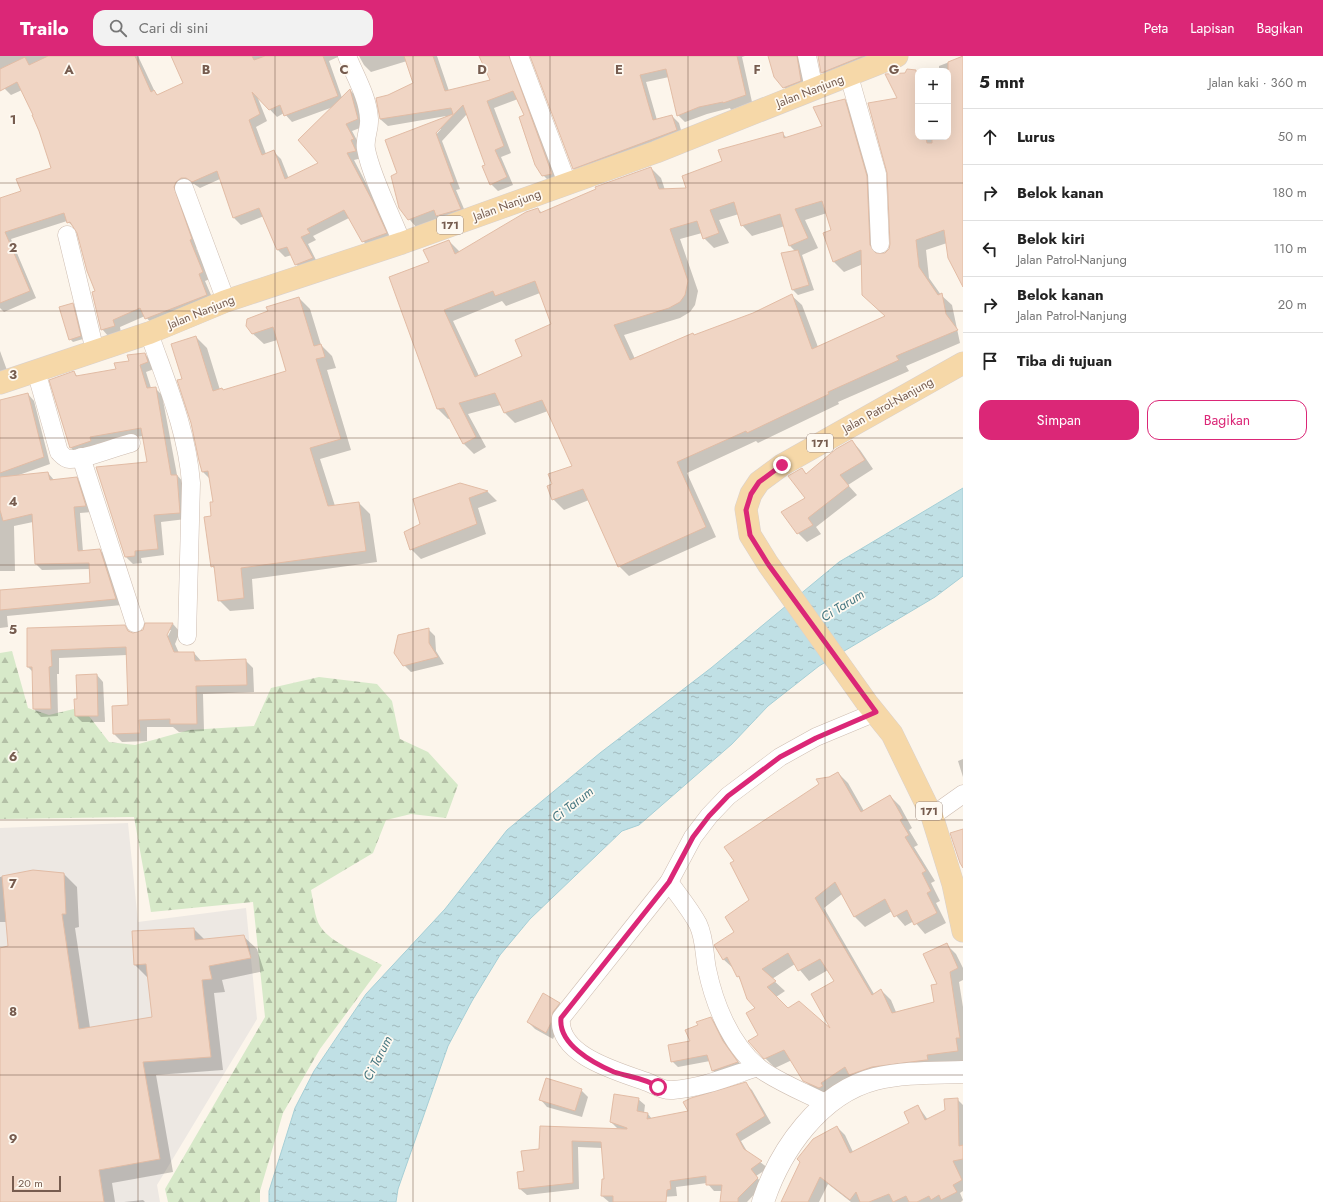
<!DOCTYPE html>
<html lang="id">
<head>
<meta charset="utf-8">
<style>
	:root { --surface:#fff; --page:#f2f2f2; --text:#222; --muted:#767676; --line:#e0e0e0; --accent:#db2777 }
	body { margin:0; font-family:Jost,sans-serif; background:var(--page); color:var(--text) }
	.controls { position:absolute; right:12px; top:12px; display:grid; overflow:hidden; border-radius:8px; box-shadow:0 4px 16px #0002 }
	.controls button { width:36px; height:36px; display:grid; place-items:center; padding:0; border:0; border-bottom:1px solid var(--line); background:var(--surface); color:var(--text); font:20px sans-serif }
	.scale { position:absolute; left:12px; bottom:10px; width:49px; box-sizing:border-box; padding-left:4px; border:2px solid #765c4f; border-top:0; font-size:11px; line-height:14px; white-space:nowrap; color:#765c4f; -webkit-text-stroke:3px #fef9f1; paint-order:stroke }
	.stop { position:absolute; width:12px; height:12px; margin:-9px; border:3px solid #db2777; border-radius:50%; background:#fff }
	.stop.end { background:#db2777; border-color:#fff; box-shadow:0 1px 4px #0008 }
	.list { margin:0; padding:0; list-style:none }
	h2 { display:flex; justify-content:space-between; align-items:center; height:52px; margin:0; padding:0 16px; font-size:17px }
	h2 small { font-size:13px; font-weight:400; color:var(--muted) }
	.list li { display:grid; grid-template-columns:26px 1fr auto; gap:12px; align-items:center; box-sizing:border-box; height:56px; padding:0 16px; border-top:1px solid var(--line) }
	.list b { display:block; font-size:15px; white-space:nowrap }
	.list p { margin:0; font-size:13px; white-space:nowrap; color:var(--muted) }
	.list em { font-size:13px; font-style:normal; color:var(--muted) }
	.actions { display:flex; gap:8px; padding:12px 16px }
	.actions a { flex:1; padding:9px 0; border:1px solid var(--accent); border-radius:12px; text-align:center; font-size:14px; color:var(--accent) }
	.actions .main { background:var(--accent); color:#fff }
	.icon { flex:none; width:22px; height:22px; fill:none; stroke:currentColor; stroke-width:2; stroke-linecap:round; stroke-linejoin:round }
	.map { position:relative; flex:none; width:963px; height:1146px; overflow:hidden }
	header { display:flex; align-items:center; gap:24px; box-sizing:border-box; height:56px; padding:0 20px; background:var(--accent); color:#fff }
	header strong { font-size:19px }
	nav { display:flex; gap:22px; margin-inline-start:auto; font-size:14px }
	.search { width:280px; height:36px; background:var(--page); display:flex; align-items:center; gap:10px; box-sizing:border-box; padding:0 14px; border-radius:12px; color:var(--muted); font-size:15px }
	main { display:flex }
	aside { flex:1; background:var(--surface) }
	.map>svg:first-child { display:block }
</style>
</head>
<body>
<header>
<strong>Trailo</strong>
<div class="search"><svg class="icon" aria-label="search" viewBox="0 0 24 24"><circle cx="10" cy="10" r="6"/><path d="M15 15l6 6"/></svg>Cari di sini</div>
<nav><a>Peta</a><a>Lapisan</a><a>Bagikan</a></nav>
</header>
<main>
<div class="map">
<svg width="963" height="1146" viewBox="0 0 963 1146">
	<defs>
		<pattern id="forest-firs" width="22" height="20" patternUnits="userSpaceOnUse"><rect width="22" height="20" fill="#d7e9c9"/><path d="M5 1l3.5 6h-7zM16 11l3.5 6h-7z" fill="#b3c0a6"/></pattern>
		<pattern id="water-ripples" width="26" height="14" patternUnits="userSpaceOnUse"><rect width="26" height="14" fill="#c0e0e5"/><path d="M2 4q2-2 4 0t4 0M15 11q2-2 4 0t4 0" fill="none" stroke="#a1b9bc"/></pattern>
	</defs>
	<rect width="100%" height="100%" fill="#fcf5eb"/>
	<polygon fill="#ede8e3" points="128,767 138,866 246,852 257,963 157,1129 160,1146 0,1146 0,772"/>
	<path fill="url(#forest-firs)" d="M 12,595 L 28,652 L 49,659 L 82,651 L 109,686 L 135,689 L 189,674 L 254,670 L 271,632 L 319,621 L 377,628 L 392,645 L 400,683 L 428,696 L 458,729 L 446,762 L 411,758 L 386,764 L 373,797 L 311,834 C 313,844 315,863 320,870 C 331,888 363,898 382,909 L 320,993 L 283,1057 L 260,1135 L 260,1146 L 168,1146 L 165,1133 L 265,961 L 253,846 L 151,856 L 134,761 L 0,763 L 0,597 Z"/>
	<polygon fill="url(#water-ripples)" stroke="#a6cfd6" points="963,432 963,520 935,541 819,610 768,650 732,688 639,769 622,775 530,863 500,899 472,945 448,990 398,1133 396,1146 269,1146 269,1135 295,1052 314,1015 366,938 445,853 507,774 600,697 711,612 839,506"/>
	<g fill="#0003" fill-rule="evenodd">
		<path d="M 0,0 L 138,0 L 155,36 L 158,40 L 185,27 L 171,0 L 340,0 L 329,5 L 342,42 L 350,34 L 357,41 L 365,70 L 352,75 L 360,90 L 362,102 L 354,104 L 380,154 L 393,184 L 370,192 L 363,185 L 349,162 L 313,180 L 316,184 L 308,188 L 319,210 L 303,215 L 296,208 L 292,199 L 285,201 L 278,194 L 264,160 L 241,169 L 234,162 L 220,123 L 200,132 L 194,128 L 188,129 L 198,191 L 196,192 L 210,223 L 205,225 L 214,246 L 153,269 L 145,260 L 120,271 L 121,277 L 109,281 L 102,273 L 96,235 L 76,173 L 67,165 L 11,183 L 36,242 L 4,256 L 0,252 L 0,143 L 22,136 L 52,113 L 34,59 L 22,34 L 11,39 L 4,32 L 0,24 ZM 257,40 L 277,61 L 284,57 L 292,66 L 333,51 L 320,107 L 289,123 L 281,103 L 274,96 L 266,98 L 256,71 L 267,65 Z"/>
		<path d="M 359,0 L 437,0 L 449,35 L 491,24 L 480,0 L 519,0 L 559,125 L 550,126 L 543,119 L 525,60 L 518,43 L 494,52 L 511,97 L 501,101 L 513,129 L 498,135 L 491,128 L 487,109 L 467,58 L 442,85 L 460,133 L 456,134 L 467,160 L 444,166 L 439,162 L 416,171 L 400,152 L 398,117 L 446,60 L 388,70 L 380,63 L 389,39 L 414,27 L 407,5 L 371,16 L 364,9 ZM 438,73 L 441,73 L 433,82 Z"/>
		<polygon points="531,0 745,0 742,1 752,46 731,54 730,52 707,58 685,66 678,59 669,21 646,26 657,64 672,60 679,67 683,81 581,119 574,112"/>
		<polygon points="769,0 803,0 808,32 791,39 784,31"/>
		<polygon points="819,0 875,0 832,26 822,16"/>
		<path d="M 952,5 L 963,16 L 963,227 L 947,187 L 926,194 L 929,222 L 941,239 L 952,249 L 960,287 L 906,310 L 909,315 L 838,346 L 839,348 L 758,387 L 756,385 L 687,417 L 716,481 L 629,520 L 619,510 L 589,444 L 564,454 L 553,443 L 553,429 L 573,410 L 548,355 L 515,367 L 505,357 L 501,349 L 468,358 L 486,391 L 474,398 L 463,387 L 451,362 L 448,363 L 438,353 L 430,206 L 449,185 L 460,196 L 538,153 L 542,157 L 651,112 L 661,122 L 665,134 L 687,132 L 723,106 L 782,77 L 787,82 L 823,70 L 844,44 L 855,54 L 876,131 L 879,200 L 886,198 L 890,194 L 898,43 L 906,18 L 916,15 L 918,17 L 918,81 L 948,81 L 948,15 L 939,15 L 939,10 ZM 827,157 L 832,175 L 833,205 L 844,216 L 863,208 L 886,260 L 818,291 L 802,249 L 791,239 L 753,258 L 635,303 L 624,279 L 680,262 L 690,256 L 695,249 L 698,235 L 680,183 L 702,177 L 704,182 L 714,192 L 729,187 L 719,164 L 739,158 L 742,169 L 752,180 L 785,170 L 790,190 L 796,196 L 792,233 L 798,239 L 814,234 L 802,199 L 818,192 L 805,164 ZM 540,237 L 553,268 L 523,300 L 479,320 L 453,265 L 502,245 L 506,250 Z"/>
		<polygon points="299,242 310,253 321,289 332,300 336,312 327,314 351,394 320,403 335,450 359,447 370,458 377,506 252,523 254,553 230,555 219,544 215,513 212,510 212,461 214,447 210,423 203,416 183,324 196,281 207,292 220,334 224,335 287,316 277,284 264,288 252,277 269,256"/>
		<polygon points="72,248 75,251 83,283 73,286 70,283"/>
		<polygon points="0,295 8,317 0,320"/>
		<polygon points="145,298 152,306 154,313 146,316 151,332 155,332 162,339 177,419 184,427 186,463 161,466 164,499 141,502 142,507 133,508 126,501 148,407 143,380 96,388 97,392 78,399 71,392 74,316 78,321 117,314"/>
		<polygon points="28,338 34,345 50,408 16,420 48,417 54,424 76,422 83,429 92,456 80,457 83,496 100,494 106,501 122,549 7,560 8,571 0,572 0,535 91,528 91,513 42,514 36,508 33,466 14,470 15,515 0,515 0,346"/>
		<polygon points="852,385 860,394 873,413 848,429 857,439 816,471 821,478 807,486 798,477 807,442 802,413 807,419"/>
		<polygon points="460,428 488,436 497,445 478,452 486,478 421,503 411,493 421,468"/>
		<path d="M 146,568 L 173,568 L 180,576 L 175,588 L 179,597 L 194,597 L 202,606 L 245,604 L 253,612 L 254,636 L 203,638 L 204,675 L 179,676 L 173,671 L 147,671 L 147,685 L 122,686 L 114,678 L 129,650 L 127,599 L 59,602 L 59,618 L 57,618 L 58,660 L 41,661 L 34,653 L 33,616 L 28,611 L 28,573 L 124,570 L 132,578 L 143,575 ZM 169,574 L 171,574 L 166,584 L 164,583 Z"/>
		<polygon points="428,573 435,580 436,595 444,608 411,616 404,609"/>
		<polygon points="97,619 103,626 105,666 82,666 76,660 78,644"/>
		<polygon points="963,703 963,721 958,705"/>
		<path d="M 838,717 L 848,727 L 864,755 L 890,740 L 900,750 L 912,772 L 909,774 L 918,789 L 914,791 L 935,825 L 931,827 L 940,845 L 936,847 L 946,867 L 925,878 L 914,865 L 905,870 L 892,855 L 865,871 L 855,861 L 842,838 L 824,852 L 874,938 L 881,934 L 891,944 L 896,956 L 935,946 L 946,888 L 956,898 L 963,912 L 963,924 L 959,926 L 963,951 L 963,1005 L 936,1009 L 832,1040 L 814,1034 L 804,1024 L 792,1004 L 775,1012 L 765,1002 L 760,980 L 756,952 L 734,913 L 723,903 L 716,890 L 736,876 L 750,845 L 829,722 ZM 795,908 L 809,925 L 828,914 L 835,926 L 834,976 L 788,953 L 776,941 L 785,935 L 772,923 Z"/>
		<polygon points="33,815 64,818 77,831 79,871 75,872 90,972 154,961 149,923 135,909 133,876 194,873 205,884 243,880 257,893 264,915 222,924 225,936 214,937 223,1014 156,1019 173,1116 112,1127 115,1146 0,1146 0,893 9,891 7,866 0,866 0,821"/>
		<polygon points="559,948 566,954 553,983 535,973 528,966"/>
		<polygon points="710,962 716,967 728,991 743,1012 718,1020 713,1015 710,1005 678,1011 672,1005 691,986 699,970"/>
		<polygon points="745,1027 752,1034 771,1067 741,1085 748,1097 768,1112 756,1120 763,1129 747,1146 721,1146 723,1135 714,1135 707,1127 676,1131 677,1140 646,1142 646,1146 609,1146 602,1140 605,1124 602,1092 578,1091 579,1133 527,1139 520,1133 525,1116 540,1094 541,1071 622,1073 617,1072 611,1066 638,1043 645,1049 644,1057 648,1058 652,1063 689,1056"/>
		<polygon points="581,1034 588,1041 582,1061 547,1051 541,1044"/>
		<polygon points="957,1043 963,1049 963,1135 960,1137 963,1144 961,1146 851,1146 828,1128 819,1146 782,1146 837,1071 845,1079 853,1096 910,1067 918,1050 928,1064 946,1055"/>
		<polygon points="143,1144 145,1146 124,1146"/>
	</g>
	<g fill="#f0d5c4" stroke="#e2bca5" fill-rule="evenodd">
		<polygon points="48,0 135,0 151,36 154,34 157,39 183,27 171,0 252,0 254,4 265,0 323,0 338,40 284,60 280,49 269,54 252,36 260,58 249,64 258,89 262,99 274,94 285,123 318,107 298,84 350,33 358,63 346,68 354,83 351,84 356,95 347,97 373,146 387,177 362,186 344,154 307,173 310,177 301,181 313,202 295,209 287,191 277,194 259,152 233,162 217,115 192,126 186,122 181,122 176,126 174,131 192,183 190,184 203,216 199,218 207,239 145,263 140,252 113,264 115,270 101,274 92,236 95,235 87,215 77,177 70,166 67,167 64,157 5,176 30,235 0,247 0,142 21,135 16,123 51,112 39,75 32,59 33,59 17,26 0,35 0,13 25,1 29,9"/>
		<polygon points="404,0 433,0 445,35 490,24 479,0 509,0 552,118 542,120 535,109 519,61 524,59 513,35 487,45 504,90 495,94 507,121 490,129 482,110 485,109 463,49 436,77 454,126 450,127 461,153 436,160 434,154 408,164 399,152 391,120 397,117 385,84 453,58 451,52 380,63 376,42 388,39 413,27"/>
		<polygon points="530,0 737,0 746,39 723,47 723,46 699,51 677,60 666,13 640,19 653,64 672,59 677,74 573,113"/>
		<polygon points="768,0 797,0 801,25 783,32 774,21"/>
		<polygon points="818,0 863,0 821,17"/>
		<path d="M 963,0 L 963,231 L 948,202 L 944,174 L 916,184 L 919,211 L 938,239 L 942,237 L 946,258 L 958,274 L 896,300 L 899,304 L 828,336 L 829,338 L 747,377 L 746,375 L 677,406 L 706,471 L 618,511 L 583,433 L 552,444 L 547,430 L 552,428 L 548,418 L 572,410 L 542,344 L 504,357 L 495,337 L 459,347 L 476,381 L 463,388 L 444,352 L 437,353 L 389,221 L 429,206 L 423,194 L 449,184 L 455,198 L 526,156 L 538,152 L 540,157 L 596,133 L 595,131 L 651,111 L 659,133 L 686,132 L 682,120 L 722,105 L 718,94 L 783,76 L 784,82 L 822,70 L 813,51 L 845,43 L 867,120 L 870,189 L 876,197 L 885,197 L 889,193 L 890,188 L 887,117 L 868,47 L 897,42 L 885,18 L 905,17 L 907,13 L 916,14 L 918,26 L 918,81 L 926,81 L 927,87 L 932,87 L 932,81 L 948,81 L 948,6 ZM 822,145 L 831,174 L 823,177 L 833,206 L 861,194 L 862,239 L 885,260 L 812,293 L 792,238 L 753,257 L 694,279 L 693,277 L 630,304 L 614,269 L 669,252 L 680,246 L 685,239 L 688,225 L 670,173 L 697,165 L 703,183 L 719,177 L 710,154 L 734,146 L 741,170 L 780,158 L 789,190 L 808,182 L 795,153 ZM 535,225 L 551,268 L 515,284 L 522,300 L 475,321 L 444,254 L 493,235 L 495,240 Z"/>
		<polygon points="798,194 809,229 792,234 781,197"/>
		<polygon points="299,241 314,290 321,288 325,301 316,303 341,383 310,392 328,450 359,446 366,495 241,512 244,542 218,545 214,510 211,511 204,461 211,460 210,446 213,446 208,415 202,416 199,405 191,367 177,324 182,323 171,288 196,280 213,335 222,332 223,334 286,315 273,271 252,278 246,270 247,263 268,255 266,251"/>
		<polygon points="73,247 81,280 69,284 59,251"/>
		<polygon points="145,297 148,306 140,309 147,332 156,331 171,419 177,419 180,457 154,459 158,493 135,495 135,500 125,501 96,411 147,406 141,372 90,381 91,385 70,392 49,324 74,315 76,320 116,313 114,307 129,305 127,299"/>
		<polygon points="28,337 44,401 0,417 0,344"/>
		<polygon points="852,384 865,404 840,419 849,430 808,462 813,469 797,478 781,456 805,442 788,420 802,412 806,418 836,393"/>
		<polygon points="48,416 50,424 77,421 86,450 74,451 78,495 100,493 116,543 0,554 0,534 90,527 89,507 35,508 32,458 3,465 0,454 0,421"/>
		<polygon points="460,427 488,435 469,442 477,468 410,494 404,476 420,468 413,443"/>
		<polygon points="145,567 173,567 167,579 174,596 194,596 195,605 246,603 247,629 196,630 197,668 170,668 170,663 139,664 140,677 113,678 112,650 128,649 126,591 51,594 52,610 49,611 51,653 33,653 32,611 27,611 27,572 125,569 128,575 133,577 143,574"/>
		<polygon points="429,572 429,587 438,601 403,610 394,597 398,579"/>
		<polygon points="97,618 98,660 75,660 74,643 77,643 76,619"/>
		<path d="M 838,716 L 861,756 L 890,739 L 903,762 L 900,764 L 909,779 L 905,781 L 926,815 L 922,817 L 931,835 L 927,837 L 937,857 L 914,869 L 907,854 L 894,861 L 885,843 L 854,861 L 835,826 L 815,842 L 872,939 L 881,933 L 892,957 L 934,946 L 931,929 L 937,928 L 923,898 L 947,887 L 958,912 L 950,916 L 960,982 L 956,982 L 958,995 L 927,999 L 928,1004 L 926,1004 L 872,1011 L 849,1019 L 845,1011 L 821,1027 L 823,1030 L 819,1032 L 803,1025 L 784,994 L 764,1003 L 748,985 L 758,979 L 746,957 L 755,952 L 747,943 L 739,920 L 737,921 L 727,901 L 723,904 L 714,889 L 734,876 L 725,861 L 749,844 L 730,807 L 734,805 L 724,791 L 819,728 L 816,723 L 829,721 ZM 788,897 L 798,915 L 820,903 L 834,925 L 811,938 L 830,972 L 799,945 L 788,952 L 767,931 L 776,925 L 762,913 Z"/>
		<polygon points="963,773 963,812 960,807 950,777"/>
		<polygon points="33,814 64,817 66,858 62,858 79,973 152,961 146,908 134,909 132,875 194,872 195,884 244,879 251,902 209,910 212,923 202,924 211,1001 143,1006 160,1103 99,1114 104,1146 0,1146 0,892 8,890 2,820"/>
		<polygon points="543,937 560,947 553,956 551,967 546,977 527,966"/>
		<polygon points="711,961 723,985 738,1006 712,1015 707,999 671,1006 668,989 690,985 685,974 698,969 696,966"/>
		<polygon points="546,1022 582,1033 575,1055 539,1044"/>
		<polygon points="746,1026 765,1060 736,1078 744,1093 762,1105 751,1113 758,1122 738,1142 738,1146 720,1146 722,1129 706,1129 706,1120 670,1125 671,1133 667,1134 666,1146 613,1146 613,1140 601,1140 602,1123 604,1123 601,1086 572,1085 573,1127 519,1133 517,1116 524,1115 521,1095 539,1093 540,1070 627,1073 627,1072 610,1066 614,1038 639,1042 637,1055 648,1057 647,1063 688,1055 683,1046 691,1042"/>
		<polygon points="958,1042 959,1090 963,1089 963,1103 953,1105 962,1124 953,1129 957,1136 941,1144 939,1139 931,1144 929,1140 917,1146 909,1146 906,1140 893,1146 889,1138 869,1146 860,1146 856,1136 850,1144 820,1121 808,1146 781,1146 800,1106 797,1103 813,1083 837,1070 850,1097 909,1067 904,1056 918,1049 925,1064 945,1054 944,1043"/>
	</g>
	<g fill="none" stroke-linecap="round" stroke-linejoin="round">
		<g stroke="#cebdb1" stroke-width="19">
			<g id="minor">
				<path d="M 347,0 C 355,20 368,41 369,63 C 370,73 364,82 366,93 C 371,120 391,159 402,187"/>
				<polyline points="519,0 567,127"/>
				<polyline points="807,0 814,33"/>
				<polyline points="849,20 877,118 880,188"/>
				<polyline points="184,132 226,245"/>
				<polyline points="67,179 95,295"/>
				<path d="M 149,277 C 166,326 187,374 191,427 L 187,580"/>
				<path d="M 36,315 L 59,396 C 62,399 65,403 69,403 C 84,404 115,391 131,387"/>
				<polyline points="81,401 135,567"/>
				<polyline points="932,760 963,738"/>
				<path d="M 669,826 C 679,840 690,853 698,868 C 705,883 704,898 707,913 C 714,947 730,988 758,1011 C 773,1024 808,1038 827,1048"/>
				<path d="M 758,1011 C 730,1020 702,1032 673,1034 C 662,1035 656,1029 647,1026 C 620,1016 557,1000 561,962 L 669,826 L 693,781 L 709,760 L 728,740 L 780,701 L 816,681 L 876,656"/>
			</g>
		</g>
		<g stroke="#cebdb1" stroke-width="23">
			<path id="tertiary" d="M 763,1146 C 780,1094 820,1037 875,1023 C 904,1016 934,1017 963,1016"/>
		</g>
		<g stroke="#d9d1ce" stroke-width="23">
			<g id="primary">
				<polyline points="963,307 782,409 759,426 751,438 746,453 750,479 768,508 867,647 892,678 932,760 953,828 963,875"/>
				<polyline points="0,327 149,277 226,245 402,187 656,96 897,0"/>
			</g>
		</g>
		<use href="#minor" stroke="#fff" stroke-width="18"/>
		<use href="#tertiary" stroke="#fff" stroke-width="22"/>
		<use href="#primary" stroke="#f6d8a8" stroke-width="22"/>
	</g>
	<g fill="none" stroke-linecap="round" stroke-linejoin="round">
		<path stroke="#db2777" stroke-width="5" d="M 658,1031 C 645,1022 629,1021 614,1016 C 593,1007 558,988 561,962 L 669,826 L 693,781 L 709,760 L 728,740 L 780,701 L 816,682 L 876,656 L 768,508 L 750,479 L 746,454 L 751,438 L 759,426 L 782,409"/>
	</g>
	<path fill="none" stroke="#765c4f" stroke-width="1" stroke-opacity="0.55" d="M 138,0 L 138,1146M 275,0 L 275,1146M 413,0 L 413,1146M 550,0 L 550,1146M 688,0 L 688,1146M 825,0 L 825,1146M 0,127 L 963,127M 0,255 L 963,255M 0,382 L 963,382M 0,509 L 963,509M 0,637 L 963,637M 0,764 L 963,764M 0,891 L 963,891M 0,1019 L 963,1019"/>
	<g text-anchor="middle" stroke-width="3.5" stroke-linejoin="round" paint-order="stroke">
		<g fill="#fef9f1" stroke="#9f8b80" stroke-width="1">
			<rect x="437" y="160" width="26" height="18" rx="3"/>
			<rect x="807" y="378" width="26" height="18" rx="3"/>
			<rect x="916" y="746" width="26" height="18" rx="3"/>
		</g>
		<g font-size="11" font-weight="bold" fill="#765c4f">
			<text x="450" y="173">171</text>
			<text x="820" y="391">171</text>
			<text x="929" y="759">171</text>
		</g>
		<g font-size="12" fill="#765c4f" stroke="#fef9f1">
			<text transform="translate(810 35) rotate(-21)" y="4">Jalan Nanjung</text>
			<text transform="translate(507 149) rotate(-20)" y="4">Jalan Nanjung</text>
			<text transform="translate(201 256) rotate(-22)" y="4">Jalan Nanjung</text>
			<text transform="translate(888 349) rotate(-29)" y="4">Jalan Patrol-Nanjung</text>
		</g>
		<g font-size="13" font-style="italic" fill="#467781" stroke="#fef9f1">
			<text transform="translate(842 549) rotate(-32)" y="5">Ci Tarum</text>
			<text transform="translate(572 748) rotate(-38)" y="5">Ci Tarum</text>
			<text transform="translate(377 1002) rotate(-63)" y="5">Ci Tarum</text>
		</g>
	</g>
	<g font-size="13" text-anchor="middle" font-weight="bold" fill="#765c4f" stroke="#fef9f1" stroke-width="3.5" stroke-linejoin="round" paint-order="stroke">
		<text x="69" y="18">A</text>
		<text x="206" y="18">B</text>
		<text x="344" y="18">C</text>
		<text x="482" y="18">D</text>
		<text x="619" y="18">E</text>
		<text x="757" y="18">F</text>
		<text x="894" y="18">G</text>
		<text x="13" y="68">1</text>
		<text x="13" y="196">2</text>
		<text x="13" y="323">3</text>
		<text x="13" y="450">4</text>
		<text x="13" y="578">5</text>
		<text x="13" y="705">6</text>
		<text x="13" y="832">7</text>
		<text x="13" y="960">8</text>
		<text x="13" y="1087">9</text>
	</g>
</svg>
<div class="controls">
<button>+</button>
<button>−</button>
</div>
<div class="scale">20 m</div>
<div class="stop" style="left:658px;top:1031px"></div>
<div class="stop end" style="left:782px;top:409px"></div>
</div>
<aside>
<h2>5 mnt<small>Jalan kaki · 360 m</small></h2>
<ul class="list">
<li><svg class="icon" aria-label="ahead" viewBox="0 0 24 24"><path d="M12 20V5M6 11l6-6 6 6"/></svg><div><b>Lurus</b></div><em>50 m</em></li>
<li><svg class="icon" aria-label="right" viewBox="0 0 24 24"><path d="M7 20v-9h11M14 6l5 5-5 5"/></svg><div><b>Belok kanan</b></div><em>180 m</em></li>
<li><svg class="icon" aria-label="left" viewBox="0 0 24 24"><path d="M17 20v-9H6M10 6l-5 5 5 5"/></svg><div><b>Belok kiri</b><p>Jalan Patrol-Nanjung</p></div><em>110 m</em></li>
<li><svg class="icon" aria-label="right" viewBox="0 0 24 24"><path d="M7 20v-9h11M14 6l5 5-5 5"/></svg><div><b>Belok kanan</b><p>Jalan Patrol-Nanjung</p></div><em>20 m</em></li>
<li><svg class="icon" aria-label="arrive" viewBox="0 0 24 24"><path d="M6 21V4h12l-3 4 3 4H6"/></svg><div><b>Tiba di tujuan</b></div></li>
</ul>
<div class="actions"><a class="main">Simpan</a><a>Bagikan</a></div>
</aside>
</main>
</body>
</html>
